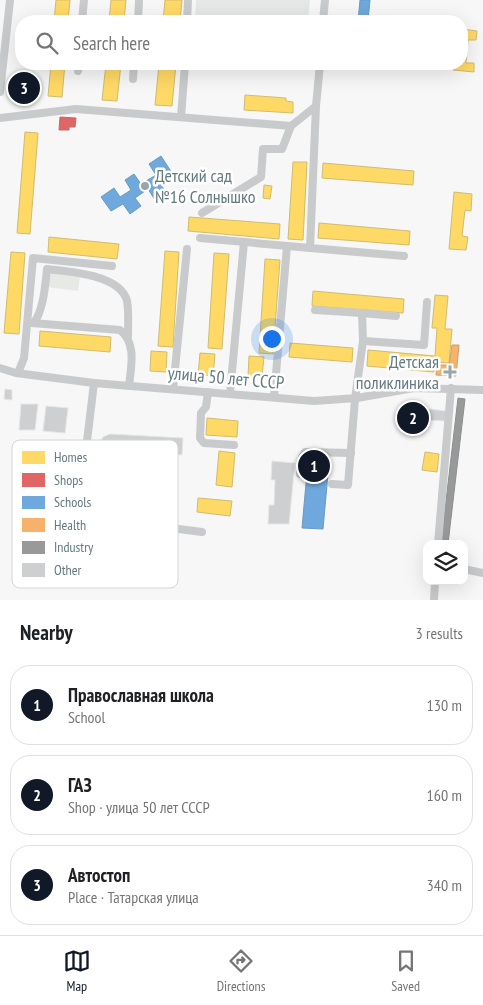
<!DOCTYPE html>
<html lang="en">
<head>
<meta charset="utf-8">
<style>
	:root { --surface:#fff; --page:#f2f2f2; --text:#202124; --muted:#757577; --line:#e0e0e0; --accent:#111827 }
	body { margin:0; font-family:"PT Sans Narrow",sans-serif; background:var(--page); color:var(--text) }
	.controls { position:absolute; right:15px; bottom:15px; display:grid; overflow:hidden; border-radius:10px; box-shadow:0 5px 20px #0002 }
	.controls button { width:45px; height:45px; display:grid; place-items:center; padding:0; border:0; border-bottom:1px solid var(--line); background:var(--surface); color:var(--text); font:25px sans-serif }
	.you { position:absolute; left:271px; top:338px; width:18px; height:18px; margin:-12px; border:4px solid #fff; border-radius:50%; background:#1a73e8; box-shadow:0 0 0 8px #1a73e833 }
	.badge { display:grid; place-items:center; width:32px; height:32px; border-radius:50%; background:var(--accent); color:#fff; font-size:16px; font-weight:700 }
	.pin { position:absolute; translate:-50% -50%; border:2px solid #fff; box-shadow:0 1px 5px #0006 }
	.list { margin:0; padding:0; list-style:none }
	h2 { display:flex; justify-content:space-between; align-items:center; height:65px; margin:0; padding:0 20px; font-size:21px }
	h2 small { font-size:16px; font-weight:400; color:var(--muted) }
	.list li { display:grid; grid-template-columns:32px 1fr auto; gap:15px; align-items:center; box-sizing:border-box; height:80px; margin:0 10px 10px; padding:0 10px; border:1px solid var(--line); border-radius:20px }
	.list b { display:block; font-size:19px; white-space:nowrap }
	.list p { margin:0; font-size:16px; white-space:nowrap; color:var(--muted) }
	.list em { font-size:16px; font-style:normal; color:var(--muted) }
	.icon { flex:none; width:28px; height:28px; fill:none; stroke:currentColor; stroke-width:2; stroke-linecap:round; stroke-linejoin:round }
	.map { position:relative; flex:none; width:483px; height:600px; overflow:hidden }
	.search { position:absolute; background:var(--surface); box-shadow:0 5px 20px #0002; left:15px; right:15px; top:15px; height:55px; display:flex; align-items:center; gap:12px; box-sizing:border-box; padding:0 18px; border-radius:20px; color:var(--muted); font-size:19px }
	.sheet { height:335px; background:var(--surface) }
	nav { display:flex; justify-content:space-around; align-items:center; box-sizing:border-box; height:70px; border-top:1px solid var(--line); background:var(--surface); font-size:14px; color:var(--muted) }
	nav a { display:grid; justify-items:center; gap:2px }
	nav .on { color:var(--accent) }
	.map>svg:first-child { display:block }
</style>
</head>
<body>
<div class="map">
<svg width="483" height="600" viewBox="0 0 483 600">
	<rect width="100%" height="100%" fill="#f7f7f7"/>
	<polygon fill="#e6e8e7" points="196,0 310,0 308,21 199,21 195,20"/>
	<polygon fill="#e7e9e4" points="48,271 80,276 78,291 46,287"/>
	<g fill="#ffd966" stroke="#d0bc6e">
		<polygon points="56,0 70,0 68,21 54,21"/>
		<polygon points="111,0 126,0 124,21 109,21"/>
		<polygon points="165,0 182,0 180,21 163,21"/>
		<polygon points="462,29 477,31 476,40 468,40 466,63 474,63 474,72 453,70 454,64 462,64"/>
		<polygon points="51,64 65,64 62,97 48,96"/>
		<polygon points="106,64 121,64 117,101 102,100"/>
		<polygon points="159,64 176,64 172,106 155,105"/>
		<polygon points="245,95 286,98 286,101 293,102 293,113 244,110"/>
		<polygon points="25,132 38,133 30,234 17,233"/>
		<polygon points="293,162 307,162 303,240 288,239"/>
		<polygon points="323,163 414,171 413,185 322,178"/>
		<polygon points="264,185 272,186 270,199 263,198"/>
		<polygon points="454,192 472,194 471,211 465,210 462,236 468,237 466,250 449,249"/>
		<polygon points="189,217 280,224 279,239 188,231"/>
		<polygon points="319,223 410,231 409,245 318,238"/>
		<polygon points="49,237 119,244 117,259 48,252"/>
		<polygon points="165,251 179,252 173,347 158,346"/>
		<polygon points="11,252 25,253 19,334 4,333"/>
		<polygon points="214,253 229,254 222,349 208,348"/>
		<polygon points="265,259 280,260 273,354 259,353"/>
		<polygon points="313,291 404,299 403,313 312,306"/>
		<polygon points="435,295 448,296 445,329 452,329 449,363 434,362 434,372 367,366 368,350 435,356 437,328 432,328"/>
		<polygon points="40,331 111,337 110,352 39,346"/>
		<polygon points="290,343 353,348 352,362 289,357"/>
		<polygon points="151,351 167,352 166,372 150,371"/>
		<polygon points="200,353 215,354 213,376 198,375"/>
		<polygon points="249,356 264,357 262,377 248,376"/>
		<polygon points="207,418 238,421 237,437 206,435"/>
		<polygon points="219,451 235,453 232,487 216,485"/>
		<polygon points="425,452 439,454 437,472 422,470"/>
		<polygon points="198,498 232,501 230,516 197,512"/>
	</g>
	<g fill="#e06666" stroke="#bb6c6e">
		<polygon points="17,80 32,81 31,96 16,95"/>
		<polygon points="60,117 76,118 75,127 69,127 69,130 59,130"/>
		<polygon points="413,409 424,410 423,426 413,425 413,422 403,422 404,413 413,413"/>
	</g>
	<g fill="#6fa8dc" stroke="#6c9ac0">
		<polygon points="360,0 370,0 368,21 358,21"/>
		<polygon points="161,156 172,173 159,181 166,193 155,200 148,189 135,198 141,206 130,214 123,204 111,211 101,197 114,188 120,197 131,190 125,180 134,174 141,184 156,175 149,164"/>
		<polygon points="308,461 329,463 323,529 302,528"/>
	</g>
	<polygon fill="#f6b26b" stroke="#caa171" points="452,345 459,345 456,376 436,375 437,365 449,365"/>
	<polygon fill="#999" stroke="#899092" points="458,398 465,399 448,544 441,544"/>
	<g fill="#cdcfd0" stroke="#e6e6e6">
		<polygon points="378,64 421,64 420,69"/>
		<polygon points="5,389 12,390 12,400 4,399"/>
		<polygon points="21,404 38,404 35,430 19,430"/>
		<polygon points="46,406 68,408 65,433 43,431"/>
		<polygon points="429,409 446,411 445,421 428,420"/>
		<polygon points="110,434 183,438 182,455 114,451 113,460 100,459 101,441 103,437"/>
		<polygon points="272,461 295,463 289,524 268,524 269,505 274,505 275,480 271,480"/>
	</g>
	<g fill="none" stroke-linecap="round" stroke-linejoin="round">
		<g stroke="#c8cacb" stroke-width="8">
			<polyline points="82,21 84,0"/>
			<polyline points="138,21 139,0"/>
			<polyline points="187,21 188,0"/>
			<polyline points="323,21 325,0"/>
			<polyline points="78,71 79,64"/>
			<polyline points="133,79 134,64"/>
			<polyline points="0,92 10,0"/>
			<polyline points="316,106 310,248 404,256"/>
			<polyline points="181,117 185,64"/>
			<polyline points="0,118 76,109 291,126 316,106 320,64"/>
			<polyline points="202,213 261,177 263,149 282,149 291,126"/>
			<polyline points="200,238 310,248"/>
			<polyline points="315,310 362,313"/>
			<path d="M 32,323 L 120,330 C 137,344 131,366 129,386"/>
			<path d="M 34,323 C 44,308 45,286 47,269 C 69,271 121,275 127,301 C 129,311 128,325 128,336"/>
			<polyline points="363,341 362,313 396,316"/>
			<polyline points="0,368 16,373 94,383 314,401 357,398 414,388 483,390"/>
			<polyline points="18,373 24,358 33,258 112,266"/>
			<polyline points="94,383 79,507 85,517 202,532"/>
			<polyline points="173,389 187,249"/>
			<polyline points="208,392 206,407 201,413 200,438 204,443 234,445"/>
			<polyline points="230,393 244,242"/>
			<polyline points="274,397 287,246"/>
			<polyline points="300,474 302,457 305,452 351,453"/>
			<polyline points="332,484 348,485 355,399 363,341 424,345 427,302"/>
			<polyline points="438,544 451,388"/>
			<polyline points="464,569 483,573"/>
			<polyline points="434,600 435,581"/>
		</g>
	</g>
	<g fill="#97a6aa" stroke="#fff" stroke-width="2">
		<circle cx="145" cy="186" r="5"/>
		<path d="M447.5 364.5h5v5h5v5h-5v5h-5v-5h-5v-5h5z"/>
	</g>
	<g text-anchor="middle" stroke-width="5" stroke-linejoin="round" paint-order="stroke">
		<g font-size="18" fill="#647a80" stroke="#fff" text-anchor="start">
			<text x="155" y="182">Детский сад<tspan x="155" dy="21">№16 Солнышко</tspan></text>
			<text x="439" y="368" text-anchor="end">Детская<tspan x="439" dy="21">поликлиника</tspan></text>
		</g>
		<g font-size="18" fill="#647a80" stroke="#fff">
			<text transform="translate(226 378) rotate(5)" y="6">улица 50 лет СССР</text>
		</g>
	</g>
	<rect x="12" y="440" width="166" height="148" rx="8" fill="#fff" stroke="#d0d7d9" stroke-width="1"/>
	<rect x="22" y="451" width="23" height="13" fill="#ffd966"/>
	<rect x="22" y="473" width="23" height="14" fill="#e06666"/>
	<rect x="22" y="496" width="23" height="13" fill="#6fa8dc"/>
	<rect x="22" y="518" width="23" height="14" fill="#f6b26b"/>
	<rect x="22" y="541" width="23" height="13" fill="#999"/>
	<rect x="22" y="563" width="23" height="14" fill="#cdcfd0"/>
	<g font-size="14" fill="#647a80">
		<text x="54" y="462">Homes</text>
		<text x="54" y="485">Shops</text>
		<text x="54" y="507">Schools</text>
		<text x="54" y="530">Health</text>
		<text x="54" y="552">Industry</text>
		<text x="54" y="575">Other</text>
	</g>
</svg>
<div class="controls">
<button><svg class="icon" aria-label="layers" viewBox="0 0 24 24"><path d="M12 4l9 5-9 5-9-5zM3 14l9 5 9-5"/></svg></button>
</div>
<div class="you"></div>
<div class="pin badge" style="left:314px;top:466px">1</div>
<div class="pin badge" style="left:413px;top:418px">2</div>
<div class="pin badge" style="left:24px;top:88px">3</div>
<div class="search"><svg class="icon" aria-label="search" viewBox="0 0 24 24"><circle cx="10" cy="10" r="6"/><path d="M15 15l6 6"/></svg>Search here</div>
</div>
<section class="sheet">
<h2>Nearby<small>3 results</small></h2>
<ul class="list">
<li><span class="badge">1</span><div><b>Православная школа</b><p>School</p></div><em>130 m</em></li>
<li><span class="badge">2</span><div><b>ГАЗ</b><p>Shop · улица 50 лет СССР</p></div><em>160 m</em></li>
<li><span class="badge">3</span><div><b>Автостоп</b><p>Place · Татарская улица</p></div><em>340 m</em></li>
</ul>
</section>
<nav>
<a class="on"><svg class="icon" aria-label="map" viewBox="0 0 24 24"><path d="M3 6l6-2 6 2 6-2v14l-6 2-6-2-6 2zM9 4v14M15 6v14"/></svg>Map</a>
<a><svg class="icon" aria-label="directions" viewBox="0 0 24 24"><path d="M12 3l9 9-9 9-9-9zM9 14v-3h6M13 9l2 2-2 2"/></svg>Directions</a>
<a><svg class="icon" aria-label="saved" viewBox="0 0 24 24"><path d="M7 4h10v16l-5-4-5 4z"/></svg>Saved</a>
</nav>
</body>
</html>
